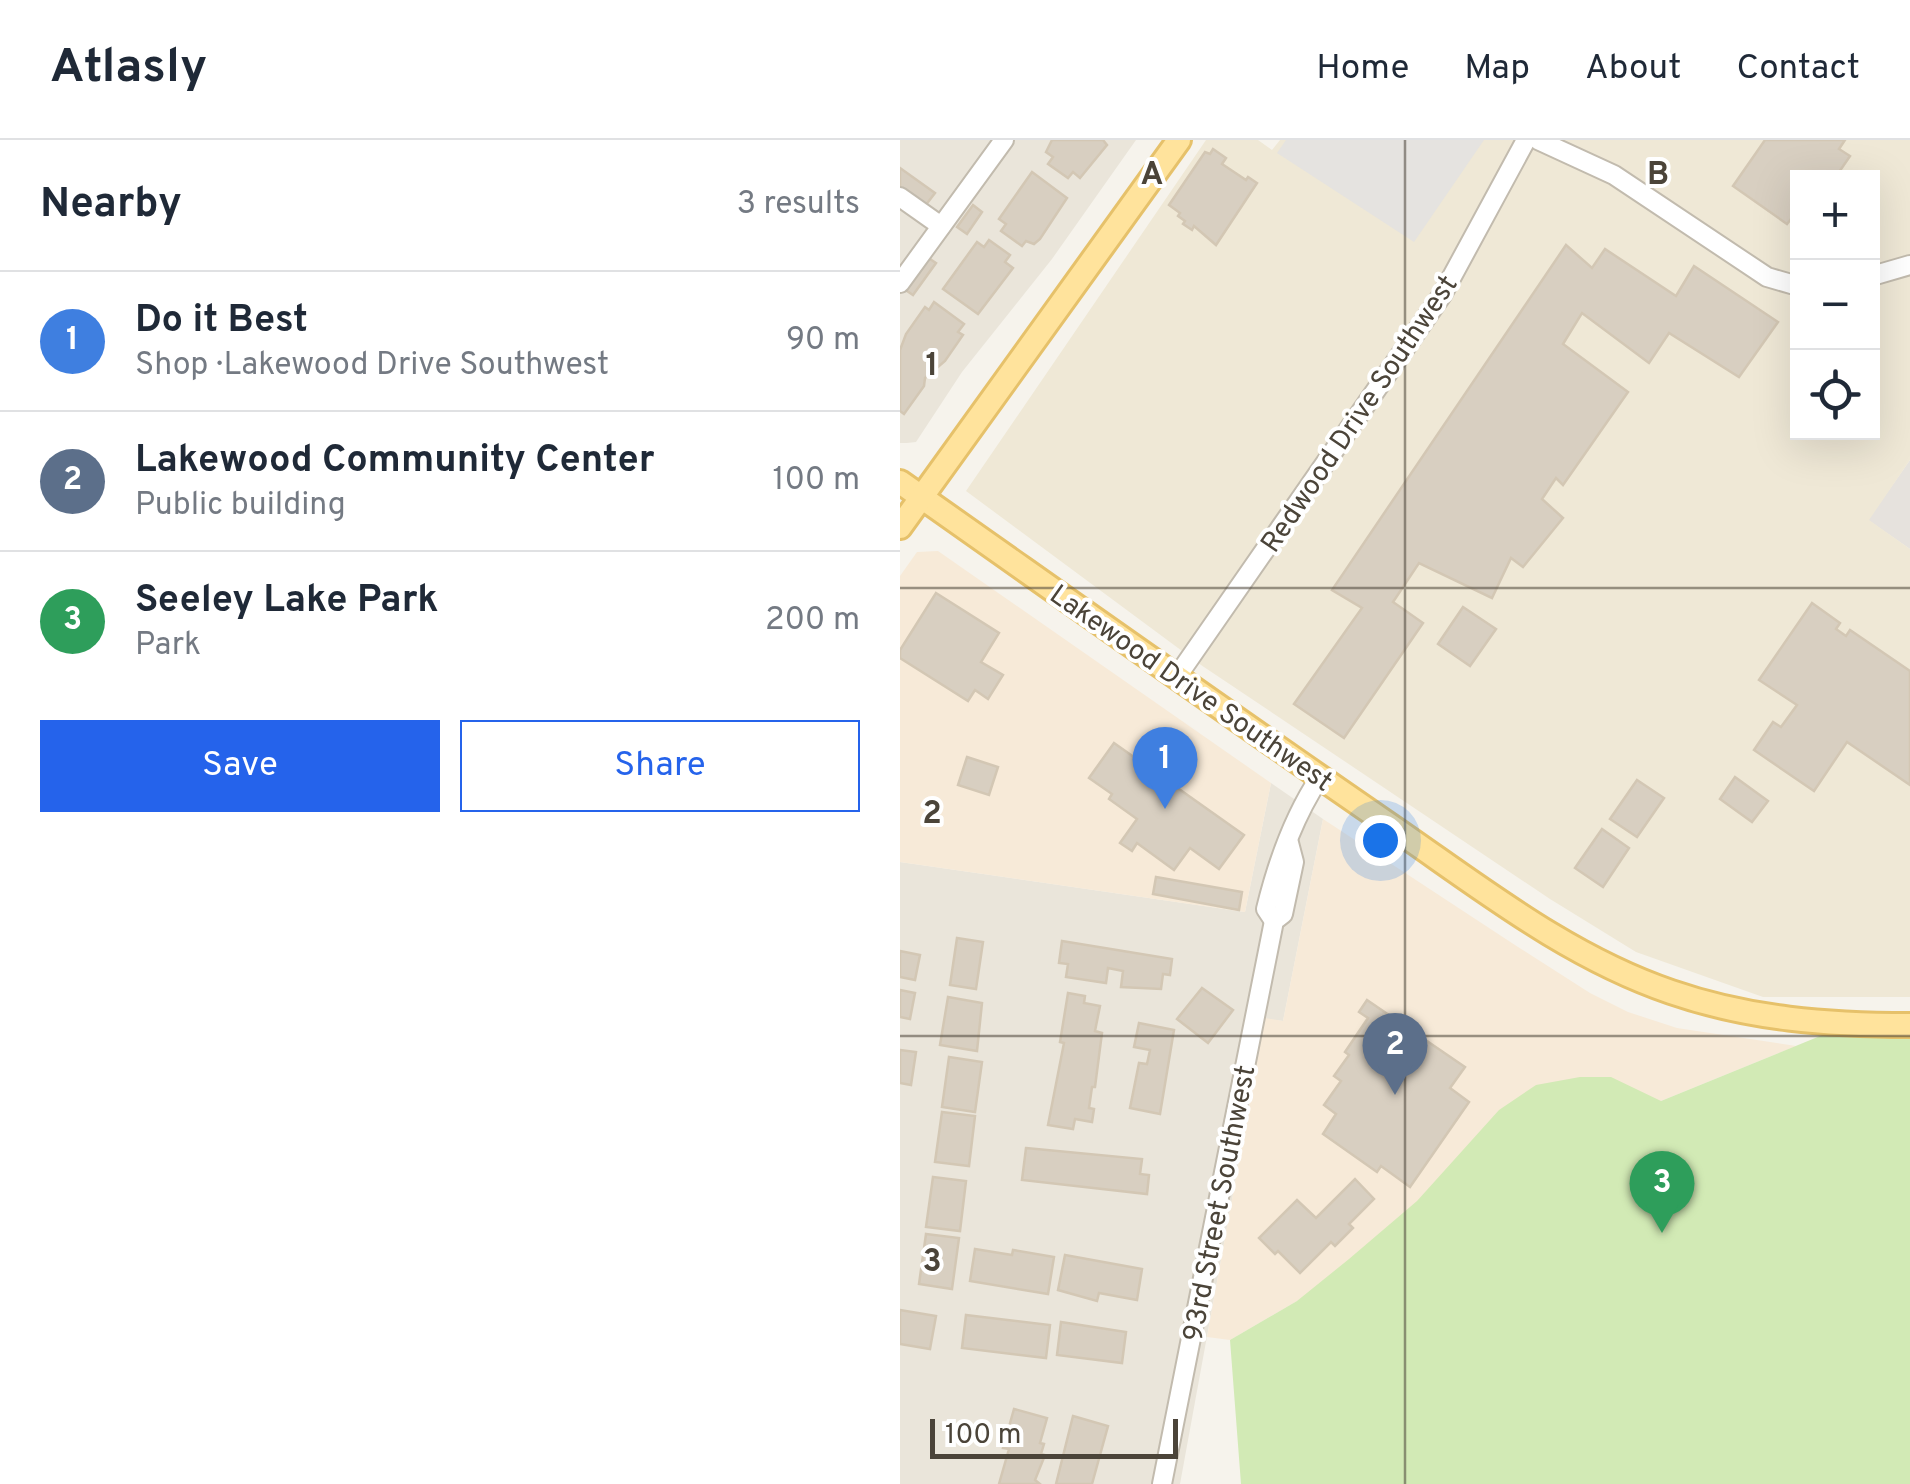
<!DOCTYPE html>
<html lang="en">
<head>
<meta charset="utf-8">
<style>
	:root { --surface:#fff; --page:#f6f6f7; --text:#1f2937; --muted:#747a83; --line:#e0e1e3; --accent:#2563eb }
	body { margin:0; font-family:Overpass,sans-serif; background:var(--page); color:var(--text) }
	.controls { position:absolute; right:30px; top:30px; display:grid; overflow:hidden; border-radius:0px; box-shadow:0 10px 40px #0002 }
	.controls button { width:90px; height:90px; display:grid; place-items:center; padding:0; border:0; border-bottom:2px solid var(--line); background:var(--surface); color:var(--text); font:50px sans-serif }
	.scale { position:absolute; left:30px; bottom:25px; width:248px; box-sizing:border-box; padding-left:10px; border:5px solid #4b4439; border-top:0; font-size:28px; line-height:35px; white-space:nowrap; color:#4b4439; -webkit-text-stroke:8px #fff; paint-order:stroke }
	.you { position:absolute; left:480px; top:700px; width:35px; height:35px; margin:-25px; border:8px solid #fff; border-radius:50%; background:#1a73e8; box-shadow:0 0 0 15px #1a73e833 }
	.badge { display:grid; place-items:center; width:65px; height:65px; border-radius:50%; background:var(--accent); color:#fff; font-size:32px; font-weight:700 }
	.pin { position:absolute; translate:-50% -82px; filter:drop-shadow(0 2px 5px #0008) }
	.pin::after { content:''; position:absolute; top:52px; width:35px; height:30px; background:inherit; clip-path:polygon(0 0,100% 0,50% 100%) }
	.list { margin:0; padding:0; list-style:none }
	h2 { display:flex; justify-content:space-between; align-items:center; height:130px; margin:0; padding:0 40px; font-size:42px }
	h2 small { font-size:32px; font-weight:400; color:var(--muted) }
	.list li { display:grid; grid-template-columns:65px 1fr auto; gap:30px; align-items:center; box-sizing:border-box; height:140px; padding:0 40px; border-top:2px solid var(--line) }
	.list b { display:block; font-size:38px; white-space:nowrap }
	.list p { margin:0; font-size:32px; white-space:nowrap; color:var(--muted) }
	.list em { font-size:32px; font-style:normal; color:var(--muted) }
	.actions { display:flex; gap:20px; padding:30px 40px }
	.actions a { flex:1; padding:22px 0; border:2px solid var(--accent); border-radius:0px; text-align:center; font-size:35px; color:var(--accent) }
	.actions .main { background:var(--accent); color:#fff }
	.icon { flex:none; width:55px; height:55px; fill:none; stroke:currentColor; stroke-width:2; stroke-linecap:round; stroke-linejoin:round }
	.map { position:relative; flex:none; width:1010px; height:1344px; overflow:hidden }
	header { display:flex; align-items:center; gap:60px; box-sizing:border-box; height:140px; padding:0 50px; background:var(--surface); border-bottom:2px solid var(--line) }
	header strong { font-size:48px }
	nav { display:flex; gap:55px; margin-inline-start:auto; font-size:35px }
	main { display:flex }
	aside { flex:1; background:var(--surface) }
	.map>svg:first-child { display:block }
</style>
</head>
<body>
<header>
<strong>Atlasly</strong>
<nav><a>Home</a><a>Map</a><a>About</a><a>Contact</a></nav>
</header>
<main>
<aside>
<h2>Nearby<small>3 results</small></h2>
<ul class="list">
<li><span class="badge" style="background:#3f7fe0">1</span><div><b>Do it Best</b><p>Shop · Lakewood Drive Southwest</p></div><em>90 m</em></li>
<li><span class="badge" style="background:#5c6f8a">2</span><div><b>Lakewood Community Center</b><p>Public building</p></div><em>100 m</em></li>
<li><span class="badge" style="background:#2e9e5b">3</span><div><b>Seeley Lake Park</b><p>Park</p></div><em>200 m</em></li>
</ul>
<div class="actions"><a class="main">Save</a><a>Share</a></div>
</aside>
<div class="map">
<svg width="1010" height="1344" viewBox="0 0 1010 1344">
	<rect width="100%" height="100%" fill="#f6f3ec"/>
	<g fill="#eae5da">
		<polygon points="0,0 236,0 152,119 62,232 16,302 7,303 0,303"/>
		<polygon points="371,643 423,679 383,881 365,879 280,1344 0,1344 0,722 345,772"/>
	</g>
	<g fill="#f7ead8">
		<polygon points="38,411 371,643 345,772 0,722 0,436 17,412"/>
		<polygon points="423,679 618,807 690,853 728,872 777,888 896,906 697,987 330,1200 307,1197 365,878 383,881"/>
	</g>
	<polygon fill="#e6e2dd" points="1010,320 1010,409 968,380"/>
	<path fill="#efe8d6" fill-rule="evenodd" d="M 306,0 L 358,0 L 372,10 L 380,0 L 1010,0 L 1010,320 L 969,380 L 1010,409 L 1010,857 L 863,857 L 736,812 L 650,759 L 301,525 L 66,351 ZM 898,38 L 972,38 L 972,292 L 898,292 Z"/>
	<polygon fill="#d2eab5" points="947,885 1010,885 1010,1344 341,1344 330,1200 397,1161 449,1119 517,1061 599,970 636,945 680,937 711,937 761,961"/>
	<polygon fill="#e5e3e0" points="386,0 584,0 514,102 377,13"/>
	<g fill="#d8cfc1" stroke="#d3c7b4" stroke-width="2.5">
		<polygon points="152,0 203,0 207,5 180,38 173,32 168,38 148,24 153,17 146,12"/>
		<polygon points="865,0 945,0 939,9 950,16 935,38 923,33 920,38 898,38 898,70 887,84 833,46"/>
		<polygon points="313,9 326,18 322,24 346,40 348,37 357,43 316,105 294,86 292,90 283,84 285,81 278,76 280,73 269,65 305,12 310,14"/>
		<polygon points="0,28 35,53 25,66 0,48"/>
		<polygon points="132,32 167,58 140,99 134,104 126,101 122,106 101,91 106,84 99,79"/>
		<polygon points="73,65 82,72 67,94 57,87"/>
		<polygon points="89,100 110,115 105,122 113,128 78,174 43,149 77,102 84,107"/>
		<polygon points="666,105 692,128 705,109 776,156 794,126 878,182 839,237 769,193 749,223 682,173 663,204 728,252 663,345 656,338 642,359 663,378 623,427 611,418 592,458 519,423 493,462 523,483 444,598 394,564 462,468 432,450"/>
		<polygon points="27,117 36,123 13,155 4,149"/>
		<polygon points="34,162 64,184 58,192 63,195 45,221 25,238 24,246 4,274 0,271 0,210 6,194 25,167 29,170"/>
		<polygon points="36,453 99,493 81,522 103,535 88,559 75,550 68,561 0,518 0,510"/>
		<polygon points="912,463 940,483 936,489 946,496 950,490 1010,531 1010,645 947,602 914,651 854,610 873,582 881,587 897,565 859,540"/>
		<polygon points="563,467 596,489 570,526 538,504"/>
		<polygon points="214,603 344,695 319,729 290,708 274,730 237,703 232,711 220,703 237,679 209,659 212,654 189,638"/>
		<polygon points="67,617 98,627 89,655 58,645"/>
		<polygon points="835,637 868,661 852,682 820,659"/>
		<polygon points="737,640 764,658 737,697 710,679"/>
		<polygon points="702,689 729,708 703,747 675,728"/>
		<polygon points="256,737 342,752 339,770 253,754"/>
		<polygon points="57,798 83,802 76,849 50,845"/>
		<polygon points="162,801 272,819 270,835 263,834 261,849 221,847 223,831 208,828 206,843 166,837 168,824 159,823"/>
		<polygon points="0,811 20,815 15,840 0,837"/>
		<polygon points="302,848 333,870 308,903 277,879"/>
		<polygon points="0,850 15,853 10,879 0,877"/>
		<polygon points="168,853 185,856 184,863 200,866 195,891 202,893 195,947 192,947 189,968 194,969 192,982 175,979 173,989 148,985 164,903 160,902"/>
		<polygon points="48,857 82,863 77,911 40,905"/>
		<polygon points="467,860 565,927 550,948 569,962 510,1047 481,1026 477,1032 423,994 436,974 424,965 441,941 434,936 449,915 445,912 468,878 459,872"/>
		<polygon points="239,883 274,890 260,974 230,968 239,923 247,924 250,910 234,907"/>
		<polygon points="0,910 16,912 11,945 0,943"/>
		<polygon points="49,917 82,922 75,972 42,967"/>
		<polygon points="42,972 75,976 69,1026 35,1022"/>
		<polygon points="126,1008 242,1019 240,1034 249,1035 247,1054 122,1040"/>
		<polygon points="33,1037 66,1041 60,1091 26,1087"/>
		<polygon points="455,1039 474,1059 449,1084 453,1088 435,1106 431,1102 400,1133 378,1111 375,1114 359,1098 397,1060 416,1078"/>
		<polygon points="26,1094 59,1098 52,1149 19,1144"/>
		<polygon points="75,1109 112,1115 113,1110 154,1117 148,1154 70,1141"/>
		<polygon points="165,1115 242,1129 237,1160 199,1153 197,1161 158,1150"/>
		<polygon points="0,1170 36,1176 30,1209 0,1204"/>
		<polygon points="66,1175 150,1185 146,1218 62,1208"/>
		<polygon points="161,1182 226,1192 222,1223 157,1215"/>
		<polygon points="114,1269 147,1278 140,1303 144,1304 141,1314 145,1315 135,1340 140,1344 99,1344 109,1309 103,1308"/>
		<polygon points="173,1276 208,1286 192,1344 156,1344"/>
	</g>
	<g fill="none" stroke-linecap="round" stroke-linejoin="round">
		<g stroke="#c2bbae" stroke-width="22">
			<g id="minor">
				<polyline points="638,0 714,35 867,137 898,146"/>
				<polyline points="0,57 41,86"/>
				<polyline points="972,136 1010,125"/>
				<polyline points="0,143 104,0"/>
				<polyline points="276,538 542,155 626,0"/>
				<path d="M 374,781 L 366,769 C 377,724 394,676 420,637"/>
				<polyline points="262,1344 374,781 383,774 394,722 389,703"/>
			</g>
		</g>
		<g stroke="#e6c16a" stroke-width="28">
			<g id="major">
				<path d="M 0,342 C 162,456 322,570 485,682 C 576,744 665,816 771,852 C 849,879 928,885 1010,885"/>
				<polyline points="0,387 279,0"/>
			</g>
		</g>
		<use href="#minor" stroke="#fff" stroke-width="18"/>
		<use href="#major" stroke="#ffe39c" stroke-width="22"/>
	</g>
	<path fill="none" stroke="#4b4439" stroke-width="2.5" stroke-opacity="0.55" d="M 505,0 L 505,1344M 0,448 L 1010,448M 0,896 L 1010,896"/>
	<g text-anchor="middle" stroke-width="8" stroke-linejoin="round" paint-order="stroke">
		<g font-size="28" fill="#4b4439" stroke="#fff">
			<text transform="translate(458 273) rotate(-56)" y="10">Redwood Drive Southwest</text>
			<text transform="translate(292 547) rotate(35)" y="10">Lakewood Drive Southwest</text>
			<text transform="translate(318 1063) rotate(-79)" y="10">93rd Street Southwest</text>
		</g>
	</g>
	<g font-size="32" text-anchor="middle" font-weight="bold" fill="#4b4439" stroke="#fff" stroke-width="8" stroke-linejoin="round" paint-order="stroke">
		<text x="252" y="44">A</text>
		<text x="758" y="44">B</text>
		<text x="32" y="235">1</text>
		<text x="32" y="683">2</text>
		<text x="32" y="1131">3</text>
	</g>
</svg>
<div class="controls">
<button>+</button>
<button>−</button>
<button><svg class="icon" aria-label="locate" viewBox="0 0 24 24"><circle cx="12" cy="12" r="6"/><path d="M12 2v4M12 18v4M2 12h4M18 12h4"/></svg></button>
</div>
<div class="scale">100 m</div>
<div class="you"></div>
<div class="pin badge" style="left:265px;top:669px;background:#3f7fe0">1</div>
<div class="pin badge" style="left:495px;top:955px;background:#5c6f8a">2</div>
<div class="pin badge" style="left:762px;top:1093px;background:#2e9e5b">3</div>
</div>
</main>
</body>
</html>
